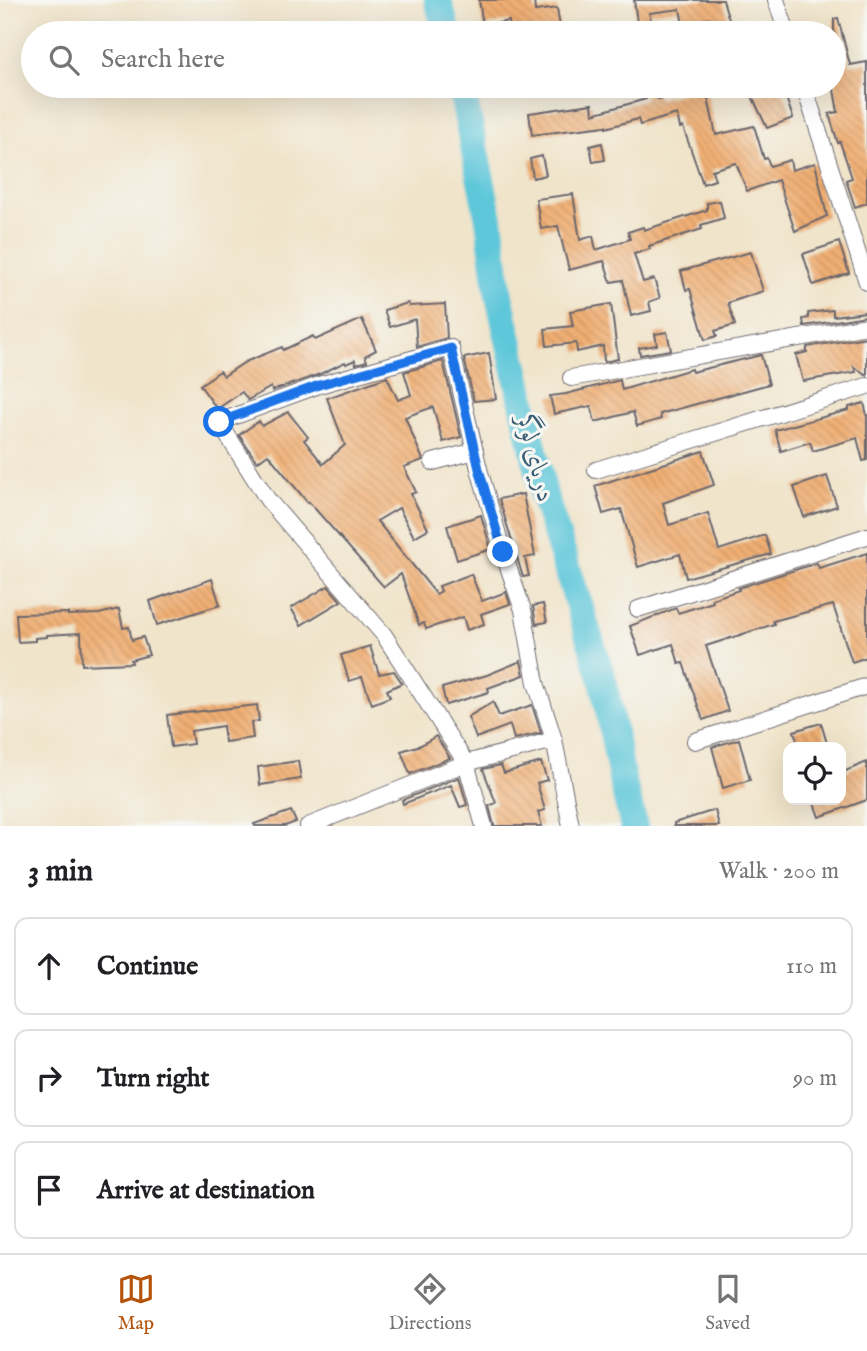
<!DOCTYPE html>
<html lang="en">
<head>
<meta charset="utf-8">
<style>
	:root { --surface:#fff; --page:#f2f2f2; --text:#202124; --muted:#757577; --line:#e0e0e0; --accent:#b45309 }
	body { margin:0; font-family:"IM FELL English",Amiri,serif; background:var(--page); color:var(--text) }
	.controls { position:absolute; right:21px; bottom:21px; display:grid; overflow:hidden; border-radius:14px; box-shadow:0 7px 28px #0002 }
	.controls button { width:63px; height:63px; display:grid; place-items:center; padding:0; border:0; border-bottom:2px solid var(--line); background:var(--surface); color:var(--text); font:35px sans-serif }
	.stop { position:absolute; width:21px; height:21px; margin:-16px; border:5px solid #1a73e8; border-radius:50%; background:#fff }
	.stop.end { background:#1a73e8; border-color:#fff; box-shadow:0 2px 7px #0008 }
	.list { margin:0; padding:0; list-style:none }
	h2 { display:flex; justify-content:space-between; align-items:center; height:91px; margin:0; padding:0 28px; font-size:30px }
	h2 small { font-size:23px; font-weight:400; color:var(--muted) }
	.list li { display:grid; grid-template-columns:46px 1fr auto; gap:21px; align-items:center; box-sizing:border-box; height:98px; margin:0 14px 14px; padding:0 14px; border:2px solid var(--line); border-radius:14px }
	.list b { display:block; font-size:26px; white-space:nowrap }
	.list em { font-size:23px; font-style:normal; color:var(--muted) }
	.icon { flex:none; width:38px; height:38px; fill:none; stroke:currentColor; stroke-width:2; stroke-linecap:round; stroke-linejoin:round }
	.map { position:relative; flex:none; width:867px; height:826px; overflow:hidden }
	.search { position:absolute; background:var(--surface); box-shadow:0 7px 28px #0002; left:21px; right:21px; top:21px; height:77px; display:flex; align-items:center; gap:18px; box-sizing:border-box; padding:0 24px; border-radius:38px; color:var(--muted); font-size:26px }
	.sheet { height:427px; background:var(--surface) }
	nav { display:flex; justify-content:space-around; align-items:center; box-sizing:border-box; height:98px; border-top:2px solid var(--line); background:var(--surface); font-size:19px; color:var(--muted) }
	nav a { display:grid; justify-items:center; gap:4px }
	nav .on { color:var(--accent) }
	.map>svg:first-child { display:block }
</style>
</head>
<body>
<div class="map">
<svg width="867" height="826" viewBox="0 0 867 826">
	<defs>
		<pattern id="building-back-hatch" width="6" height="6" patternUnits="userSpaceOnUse" patternTransform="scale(1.75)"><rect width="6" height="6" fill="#f0af73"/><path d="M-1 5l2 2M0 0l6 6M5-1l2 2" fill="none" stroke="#ce9664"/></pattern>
	</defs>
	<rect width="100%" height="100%" fill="#f6f6f2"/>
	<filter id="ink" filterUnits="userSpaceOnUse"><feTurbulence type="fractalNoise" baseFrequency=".0143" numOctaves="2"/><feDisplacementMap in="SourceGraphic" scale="14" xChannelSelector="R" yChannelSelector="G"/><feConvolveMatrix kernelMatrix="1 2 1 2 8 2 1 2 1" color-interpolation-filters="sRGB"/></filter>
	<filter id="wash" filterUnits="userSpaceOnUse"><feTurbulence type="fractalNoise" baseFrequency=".00686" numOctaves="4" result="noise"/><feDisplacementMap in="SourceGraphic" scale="28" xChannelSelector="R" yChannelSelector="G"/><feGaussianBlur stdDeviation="1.57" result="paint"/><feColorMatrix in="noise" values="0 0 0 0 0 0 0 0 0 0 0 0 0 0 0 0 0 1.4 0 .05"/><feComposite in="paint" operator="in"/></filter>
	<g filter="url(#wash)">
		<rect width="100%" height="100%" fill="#f0e4ca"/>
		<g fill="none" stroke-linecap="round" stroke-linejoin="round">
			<g stroke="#5ec7da" stroke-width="28">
				<polyline points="438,0 447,33"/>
				<polyline points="461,86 489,219 499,296 544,495 604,684 622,779 634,826"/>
			</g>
		</g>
		<g id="blocks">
			<g fill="url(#building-back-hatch)">
				<polygon points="479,0 534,0 535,11 557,8 561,33 538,33 538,29 510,32 509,21 483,26"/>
				<polygon points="634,0 723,0 733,33 716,33 711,18 683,25 680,9 649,13 651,20 637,23"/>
				<polygon points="838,18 850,65 867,62 867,203 855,207 846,180 852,178 840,142 838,143 829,114 838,112 834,90 834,69 838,68 834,53 834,19"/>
				<polygon points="643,86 656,86 658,99 706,89 716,135 754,126 764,159 767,158 770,166 790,160 792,170 815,163 827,216 795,231 778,180 747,191 736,163 712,170 715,180 703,184 683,127 680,128 677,114 640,125 638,119 606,128 606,126 532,135 529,113 592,104 593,114 646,99"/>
				<polygon points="782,86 793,118 767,128 752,96"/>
				<polygon points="602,143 605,160 593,162 590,146"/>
				<polygon points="542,156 546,175 533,178 530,159"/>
				<polygon points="573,194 580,240 593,236 596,250 630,239 628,232 643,227 644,230 707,210 707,203 720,201 724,218 701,225 702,229 649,246 650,249 634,254 643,282 654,279 660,298 649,302 651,311 631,316 623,280 611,282 604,261 569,270 558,226 541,229 536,199"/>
				<polygon points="839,242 849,273 813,285 803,254"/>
				<polygon points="751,252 763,291 728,303 735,325 715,331 717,336 705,340 690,289 686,290 681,271"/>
				<polygon points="408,303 409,306 445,304 447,338 417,347 415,319 390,327 384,310"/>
				<polygon points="611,304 618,359 604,362 603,346 577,352 576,343 547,346 545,329 573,326 570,311"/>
				<polygon points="833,310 833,316 866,312 866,316 804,326 803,319 809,318 808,313"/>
				<polygon points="362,319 376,350 365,356 367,361 356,364 355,360 346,364 345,362 320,374 272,391 271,387 248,400 242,392 217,409 200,385 220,371 224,376 245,362 282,347 283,350 313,336 315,340"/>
				<polygon points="667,332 671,350 640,355 639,348 657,345 655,334"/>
				<polygon points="867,337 867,375 854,367 856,372 803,381 796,355 807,352 807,347"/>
				<polygon points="489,353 496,399 474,401 464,358"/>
				<polygon points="761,355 769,384 660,414 661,419 637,426 633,412 595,422 591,406 554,414 550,396 566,394 620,380 622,390 691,369 692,372"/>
				<polygon points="443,361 461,437 443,442 433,407 405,417 423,460 404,467 416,492 411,494 428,529 414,537 399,508 377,521 436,594 441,591 439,586 471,574 482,601 506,592 510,604 481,614 484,624 467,630 463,617 426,629 424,623 419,625 401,574 384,587 309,502 308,503 268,454 257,462 239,435 259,421 262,426 288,412 308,437 304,440 323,464 345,445 327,398 387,377 398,400 411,395 404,372"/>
				<polygon points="864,403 867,415 867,460 863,461 857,438 813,451 810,442 781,451 775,430 849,410 849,407"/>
				<polygon points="703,451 714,485 663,503 669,525 708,513 719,550 765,535 771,554 686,578 680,554 638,567 621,509 603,514 595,486"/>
				<polygon points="827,476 837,506 804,517 794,487"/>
				<polygon points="523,494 535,556 525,558 529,576 523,577 499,499"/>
				<polygon points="481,515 491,549 457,560 447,526"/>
				<polygon points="867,553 867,657 852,662 833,605 773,621 774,624 706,646 728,711 703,720 683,663 679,664 673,644 640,655 630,626 676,608 678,613 713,602 712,599 739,590 738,588 817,563 819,568"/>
				<polygon points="212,579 220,605 157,625 150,601"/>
				<polygon points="328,586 341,601 301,625 291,608"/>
				<polygon points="543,604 547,622 536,624 533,606"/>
				<polygon points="119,609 123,628 129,627 132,640 143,637 149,655 131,660 132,663 82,665 81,633 47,635 47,637 35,638 35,641 18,642 16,614 68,613 68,615 99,614"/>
				<polygon points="370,646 379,674 394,671 402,683 387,690 390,697 372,704 362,677 349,681 341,655"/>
				<polygon points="521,661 524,675 488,688 489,692 446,705 442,688 487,675"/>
				<polygon points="493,702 499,716 532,705 541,733 514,739 510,725 476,738 468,717"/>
				<polygon points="257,705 259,721 251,722 253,738 225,742 223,726 191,731 193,744 171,747 167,715"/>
				<polygon points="821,723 828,747 799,747 794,731"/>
				<polygon points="436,736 450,758 410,774 401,751 421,745"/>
				<polygon points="739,739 750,780 723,788 712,747"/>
				<polygon points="298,761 301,779 260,785 258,767"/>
				<polygon points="541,762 547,780 537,783 545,810 538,812 542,826 494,826 489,806 496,803 483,769 501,765 504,773"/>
				<polygon points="867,762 867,800 819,817 813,800 841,800 841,773"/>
				<polygon points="459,777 467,805 460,807 451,785 403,804 402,800"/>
				<polygon points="715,810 719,826 674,826 674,823"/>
				<polygon points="291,811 296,822 285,826 255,826 254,824"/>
			</g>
		</g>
	</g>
	<g filter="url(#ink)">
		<use href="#blocks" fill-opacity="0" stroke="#6a666d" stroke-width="2"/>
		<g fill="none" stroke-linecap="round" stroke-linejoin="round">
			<g stroke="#6a666d" stroke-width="18">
				<g id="street">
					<polyline points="776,0 787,33"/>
					<polyline points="804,86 867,282"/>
					<polyline points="571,378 867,326"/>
					<polyline points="433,462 475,451"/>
					<polyline points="596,470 867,386"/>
					<polyline points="638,609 867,536"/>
					<polyline points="695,741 867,686"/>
					<polyline points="308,826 466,763 554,740"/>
					<polyline points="484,826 466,763 384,635 268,500 219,422 319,385 451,348 479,469 503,552 523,610 536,683 554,740 571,826"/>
				</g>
			</g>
			<use href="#street" stroke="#fff" stroke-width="16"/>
		</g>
	</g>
	<g fill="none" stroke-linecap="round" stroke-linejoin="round" filter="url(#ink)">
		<polyline stroke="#1a73e8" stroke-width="9" points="219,422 319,385 451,348 479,469 503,552"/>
	</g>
	<g text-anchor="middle" stroke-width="6" stroke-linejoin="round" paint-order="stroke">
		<g font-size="26" font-style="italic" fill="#375c73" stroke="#f6f6f2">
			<text transform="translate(537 458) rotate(76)" y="9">دریای لوگر</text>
		</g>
	</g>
</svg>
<div class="controls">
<button><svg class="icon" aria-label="locate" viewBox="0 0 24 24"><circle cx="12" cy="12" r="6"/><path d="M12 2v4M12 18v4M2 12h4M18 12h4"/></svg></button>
</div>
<div class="stop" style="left:219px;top:422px"></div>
<div class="stop end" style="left:503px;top:552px"></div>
<div class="search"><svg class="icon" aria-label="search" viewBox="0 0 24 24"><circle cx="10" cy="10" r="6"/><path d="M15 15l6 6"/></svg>Search here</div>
</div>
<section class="sheet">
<h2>3 min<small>Walk · 200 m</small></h2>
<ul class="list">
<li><svg class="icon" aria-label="ahead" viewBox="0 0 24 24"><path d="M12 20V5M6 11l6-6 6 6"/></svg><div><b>Continue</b></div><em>110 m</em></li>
<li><svg class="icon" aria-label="right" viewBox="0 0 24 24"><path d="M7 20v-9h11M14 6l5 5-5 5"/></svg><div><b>Turn right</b></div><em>90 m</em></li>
<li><svg class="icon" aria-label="arrive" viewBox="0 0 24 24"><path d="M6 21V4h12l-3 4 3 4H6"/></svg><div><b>Arrive at destination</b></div></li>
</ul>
</section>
<nav>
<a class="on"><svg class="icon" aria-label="map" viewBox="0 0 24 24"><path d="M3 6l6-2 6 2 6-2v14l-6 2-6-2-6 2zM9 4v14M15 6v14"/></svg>Map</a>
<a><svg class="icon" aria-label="directions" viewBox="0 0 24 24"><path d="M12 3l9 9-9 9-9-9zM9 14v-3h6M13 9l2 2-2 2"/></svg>Directions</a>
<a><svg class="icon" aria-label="saved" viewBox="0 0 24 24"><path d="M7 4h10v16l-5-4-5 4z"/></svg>Saved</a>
</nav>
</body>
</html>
